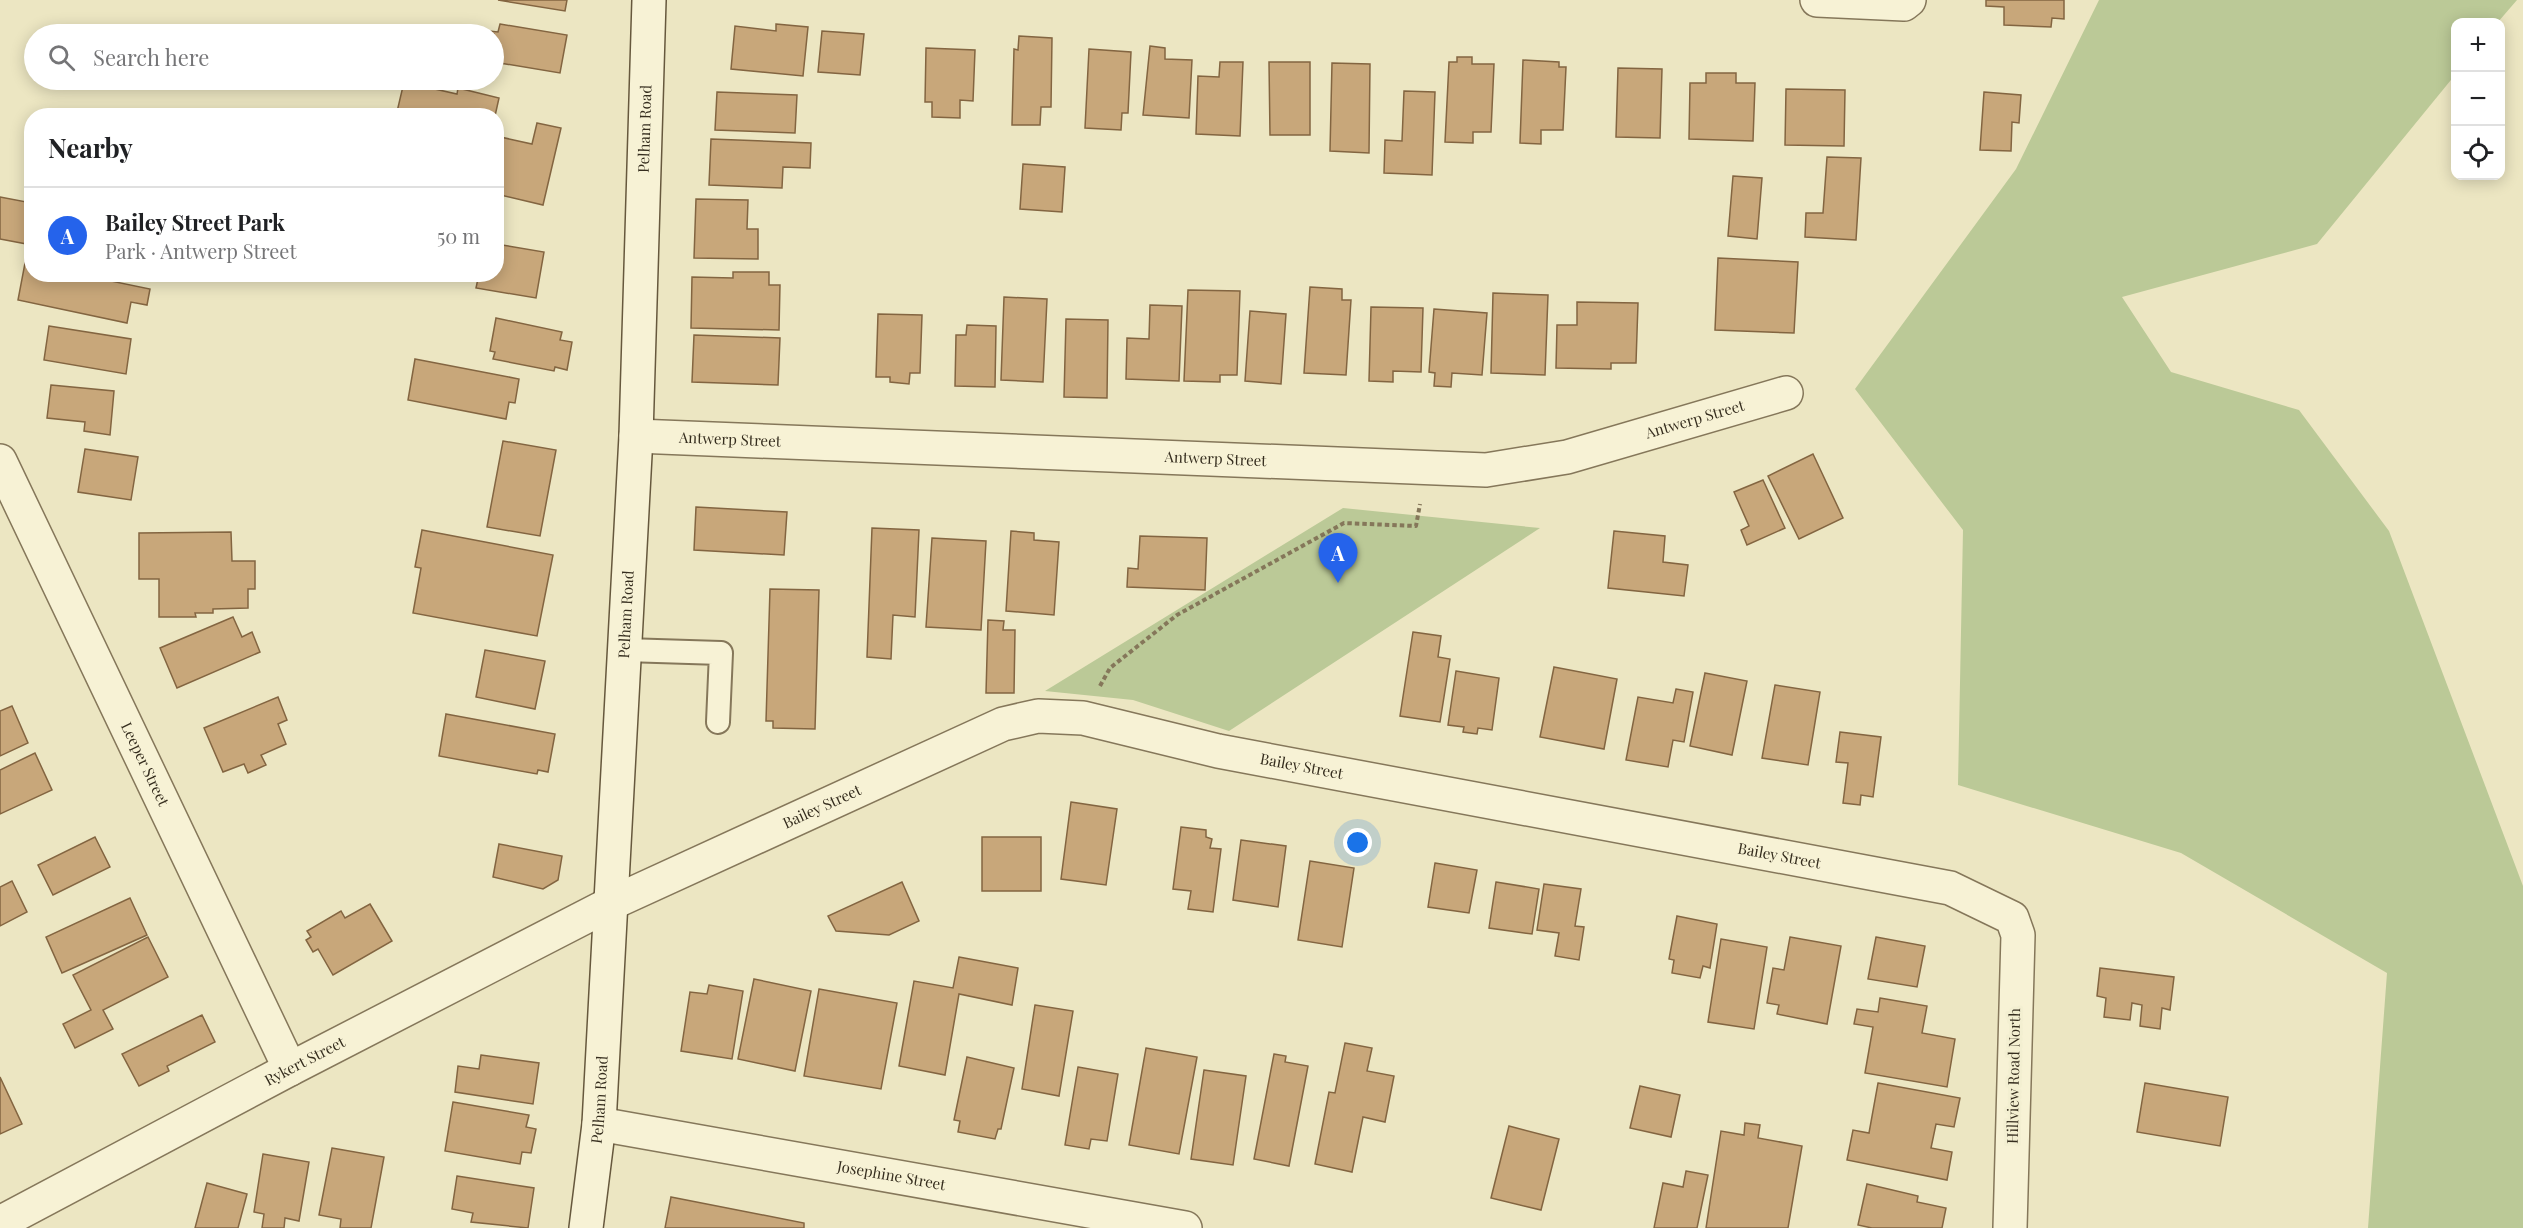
<!DOCTYPE html>
<html lang="en">
<head>
<meta charset="utf-8">
<style>
	:root { --surface:#fff; --page:#f6f6f6; --text:#202124; --muted:#757577; --line:#e0e0e0; --accent:#2563eb }
	body { margin:0; font-family:"Playfair Display",serif; background:var(--page); color:var(--text) }
	.controls { position:absolute; right:18px; top:18px; display:grid; overflow:hidden; border-radius:12px; box-shadow:0 3px 15px #0003 }
	.controls button { width:54px; height:54px; display:grid; place-items:center; padding:0; border:0; border-bottom:2px solid var(--line); background:var(--surface); color:var(--text); font:30px sans-serif }
	.you { position:absolute; left:1358px; top:843px; width:21px; height:21px; margin:-15px; border:4px solid #fff; border-radius:50%; background:#1a73e8; box-shadow:0 0 0 9px #1a73e833 }
	.badge { display:grid; place-items:center; width:39px; height:39px; border-radius:50%; background:var(--accent); color:#fff; font-size:20px; font-weight:700 }
	.pin { position:absolute; translate:-50% -50px; filter:drop-shadow(0 2px 3px #0008) }
	.pin::after { content:''; position:absolute; top:32px; width:21px; height:18px; background:inherit; clip-path:polygon(0 0,100% 0,50% 100%) }
	.list { margin:0; padding:0; list-style:none }
	h2 { display:flex; justify-content:space-between; align-items:center; height:78px; margin:0; padding:0 24px; font-size:26px }
	h2 small { font-size:20px; font-weight:400; color:var(--muted) }
	.list li { display:grid; grid-template-columns:39px 1fr auto; gap:18px; align-items:center; box-sizing:border-box; height:96px; padding:0 24px; border-top:2px solid var(--line) }
	.list b { display:block; font-size:22px; white-space:nowrap }
	.list p { margin:0; font-size:20px; white-space:nowrap; color:var(--muted) }
	.list em { font-size:20px; font-style:normal; color:var(--muted) }
	.icon { flex:none; width:33px; height:33px; fill:none; stroke:currentColor; stroke-width:2; stroke-linecap:round; stroke-linejoin:round }
	.map { position:relative; flex:none; width:2523px; height:1228px; overflow:hidden }
	.search { position:absolute; background:var(--surface); box-shadow:0 3px 15px #0003; left:24px; top:24px; width:480px; height:66px; display:flex; align-items:center; gap:15px; box-sizing:border-box; padding:0 21px; border-radius:33px; color:var(--muted); font-size:22px }
	.panel { position:absolute; background:var(--surface); box-shadow:0 3px 15px #0003; left:24px; top:108px; width:480px; height:174px; border-radius:24px }
	.map>svg:first-child { display:block }
</style>
</head>
<body>
<div class="map">
<svg width="2523" height="1228" viewBox="0 0 2523 1228">
	<rect width="100%" height="100%" fill="#ece6c2"/>
	<g fill="#bbc997">
		<polygon points="2099,0 2517,0 2498,22 2456,22 2455,75 2317,244 2122,297 2171,372 2299,410 2389,531 2523,886 2523,1228 2368,1228 2387,973 2181,853 1958,785 1963,530 1855,389 2016,169"/>
		<polygon points="1343,508 1540,528 1229,731 1133,700 1045,691"/>
	</g>
	<g fill="#c8a77a" stroke="#836541" stroke-width="1.5">
		<polygon points="498,0 567,0 565,11"/>
		<polygon points="1986,0 2064,0 2064,19 2052,18 2051,27 2004,25 2004,7 1986,6"/>
		<polygon points="500,24 567,35 560,73 494,62 494,34 488,34 489,31 498,32"/>
		<polygon points="776,24 808,27 803,76 731,69 735,26 776,31"/>
		<polygon points="822,31 864,34 860,75 818,72"/>
		<polygon points="1019,36 1052,38 1051,107 1041,107 1040,125 1012,125 1014,49 1018,50"/>
		<polygon points="1150,46 1165,48 1165,59 1192,60 1189,118 1143,115"/>
		<polygon points="926,48 975,50 973,101 960,100 960,118 932,117 932,102 925,102"/>
		<polygon points="1089,49 1131,52 1128,113 1122,113 1121,130 1085,128"/>
		<polygon points="1457,57 1472,57 1472,64 1494,64 1491,132 1473,132 1473,143 1445,142 1449,62 1457,62"/>
		<polygon points="1523,60 1559,62 1559,67 1566,67 1563,130 1541,130 1541,144 1520,143"/>
		<polygon points="1220,62 1243,62 1240,136 1196,134 1198,76 1219,77"/>
		<polygon points="1269,62 1310,62 1310,135 1270,135"/>
		<polygon points="1332,63 1370,64 1369,153 1330,151"/>
		<polygon points="1618,68 1662,69 1660,138 1616,137"/>
		<polygon points="1706,73 1736,73 1736,83 1755,83 1753,141 1689,139 1690,83 1706,83"/>
		<polygon points="404,82 457,94 458,88 499,98 495,116 396,116"/>
		<polygon points="1786,89 1845,90 1844,146 1785,145"/>
		<polygon points="1404,91 1435,92 1432,175 1384,173 1385,140 1402,141"/>
		<polygon points="717,92 797,95 795,133 715,130"/>
		<polygon points="1984,92 2021,95 2019,123 2012,122 2011,151 1980,150"/>
		<polygon points="537,123 561,128 543,205 496,194 496,136 532,144"/>
		<polygon points="711,139 811,143 810,168 783,167 782,188 709,185"/>
		<polygon points="1827,157 1861,158 1856,240 1805,237 1806,213 1823,213"/>
		<polygon points="1023,164 1065,167 1062,212 1020,209"/>
		<polygon points="1733,176 1762,178 1757,239 1728,236"/>
		<polygon points="0,197 32,203 32,245 0,239"/>
		<polygon points="696,199 748,200 747,229 758,229 758,259 694,258"/>
		<polygon points="496,244 544,252 536,298 476,288 479,274 496,274"/>
		<polygon points="1718,258 1798,262 1794,333 1715,330"/>
		<polygon points="25,263 32,264 32,274 102,274 101,279 150,289 147,305 131,302 127,323 18,300"/>
		<polygon points="733,272 769,272 769,285 780,285 779,330 691,328 692,277 733,278"/>
		<polygon points="1310,287 1342,289 1342,300 1351,300 1346,375 1304,373"/>
		<polygon points="1188,290 1240,291 1237,375 1220,375 1220,382 1184,381"/>
		<polygon points="1493,293 1548,295 1545,375 1491,373"/>
		<polygon points="1004,297 1047,299 1043,382 1001,380"/>
		<polygon points="1577,302 1638,303 1636,363 1611,363 1611,369 1556,368 1557,325 1577,325"/>
		<polygon points="1150,305 1182,306 1179,381 1126,379 1127,338 1149,339"/>
		<polygon points="1371,307 1423,308 1421,372 1393,371 1393,382 1369,381"/>
		<polygon points="1434,309 1487,313 1482,375 1452,373 1451,387 1434,386 1435,373 1429,372"/>
		<polygon points="1250,311 1286,314 1281,384 1245,381"/>
		<polygon points="878,314 922,315 920,373 910,373 909,384 890,382 890,377 876,377"/>
		<polygon points="496,318 562,332 560,340 572,342 567,370 555,367 554,371 493,359 495,352 490,351"/>
		<polygon points="1066,319 1108,320 1107,398 1064,397"/>
		<polygon points="967,325 996,326 995,387 955,386 956,335 966,335"/>
		<polygon points="49,326 131,339 126,374 44,360"/>
		<polygon points="694,335 780,338 778,385 692,382"/>
		<polygon points="415,359 519,379 515,403 509,402 506,419 408,400"/>
		<polygon points="51,385 114,391 110,435 84,431 85,422 47,418"/>
		<polygon points="503,441 556,450 540,536 487,527"/>
		<polygon points="85,449 138,457 131,500 78,492"/>
		<polygon points="1813,454 1843,518 1799,539 1768,476"/>
		<polygon points="1763,480 1785,528 1747,545 1741,530 1749,526 1734,492"/>
		<polygon points="696,507 787,512 784,555 694,550"/>
		<polygon points="872,528 919,530 915,617 893,615 891,659 867,657"/>
		<polygon points="422,530 553,555 537,636 413,613 421,568 415,567"/>
		<polygon points="1011,531 1034,533 1034,540 1059,542 1054,615 1006,611"/>
		<polygon points="1614,531 1665,536 1663,562 1688,565 1684,596 1608,588"/>
		<polygon points="231,532 232,561 255,561 255,589 248,589 248,608 213,609 213,613 195,613 196,617 159,617 159,579 139,579 139,533"/>
		<polygon points="1140,536 1207,538 1205,590 1127,587 1128,568 1138,569"/>
		<polygon points="932,538 986,541 981,630 926,627"/>
		<polygon points="770,589 819,590 815,729 773,728 773,721 766,721"/>
		<polygon points="233,617 242,637 252,632 260,652 177,688 160,648"/>
		<polygon points="988,620 1004,621 1003,630 1015,630 1014,693 986,693"/>
		<polygon points="1413,632 1441,636 1438,657 1450,659 1440,722 1400,716"/>
		<polygon points="485,650 545,661 535,709 476,697"/>
		<polygon points="1554,667 1617,679 1604,749 1540,737"/>
		<polygon points="1456,671 1499,678 1492,730 1478,728 1477,734 1463,732 1464,727 1448,725"/>
		<polygon points="1705,673 1747,681 1732,755 1690,746"/>
		<polygon points="1775,685 1820,692 1808,765 1762,758"/>
		<polygon points="1676,689 1693,692 1684,742 1673,740 1668,767 1626,760 1638,697 1673,703"/>
		<polygon points="278,697 287,720 278,724 286,744 261,755 266,765 248,773 244,764 223,772 204,728"/>
		<polygon points="12,706 28,743 0,756 0,711"/>
		<polygon points="446,714 555,734 548,772 538,770 537,774 439,756"/>
		<polygon points="1840,732 1881,737 1873,797 1861,795 1860,805 1843,803 1848,763 1836,762"/>
		<polygon points="35,753 52,790 0,814 0,770"/>
		<polygon points="1071,802 1117,809 1106,885 1061,879"/>
		<polygon points="1181,827 1206,830 1206,837 1212,839 1210,848 1221,849 1213,912 1188,909 1191,891 1173,889"/>
		<polygon points="95,837 110,867 53,895 38,865"/>
		<rect x="982" y="837" width="59" height="54"/>
		<polygon points="1241,840 1286,846 1278,907 1233,900"/>
		<polygon points="499,844 562,856 558,880 543,889 493,877"/>
		<polygon points="1310,861 1354,868 1342,947 1298,940"/>
		<polygon points="1435,863 1477,870 1469,913 1428,907"/>
		<polygon points="12,881 27,912 0,926 0,887"/>
		<polygon points="902,882 919,921 889,935 836,931 828,916"/>
		<polygon points="1496,882 1539,889 1532,934 1489,928"/>
		<polygon points="1544,884 1581,889 1575,926 1584,927 1579,960 1555,956 1559,933 1537,930"/>
		<polygon points="130,898 147,935 62,973 46,937"/>
		<polygon points="370,904 392,941 333,975 318,949 313,952 306,940 311,937 307,931 341,911 345,918"/>
		<polygon points="1677,916 1717,924 1710,968 1703,966 1700,978 1672,973 1674,960 1669,959"/>
		<polygon points="148,937 168,977 103,1010 113,1029 75,1048 63,1024 91,1010 73,975"/>
		<polygon points="1790,937 1841,946 1827,1024 1777,1014 1779,1005 1767,1003 1773,968 1784,970"/>
		<polygon points="1876,937 1925,946 1917,987 1868,979"/>
		<polygon points="1721,939 1767,947 1754,1029 1708,1022"/>
		<polygon points="959,957 1018,968 1012,1005 959,994 945,1075 899,1066 914,981 953,988"/>
		<polygon points="2100,968 2174,977 2170,1010 2162,1008 2160,1029 2140,1026 2142,1005 2132,1003 2130,1020 2104,1017 2106,998 2097,996"/>
		<polygon points="754,979 811,991 795,1071 738,1059"/>
		<polygon points="709,985 743,991 732,1059 681,1051 690,992 707,994"/>
		<polygon points="819,989 897,1003 881,1089 804,1076"/>
		<polygon points="1880,998 1927,1006 1922,1033 1955,1039 1947,1087 1865,1073 1873,1027 1854,1024 1857,1009 1878,1012"/>
		<polygon points="1035,1005 1073,1011 1059,1096 1022,1089"/>
		<polygon points="202,1015 215,1042 167,1066 169,1071 139,1086 122,1054"/>
		<polygon points="1345,1043 1372,1048 1367,1071 1394,1076 1385,1122 1363,1117 1352,1172 1315,1164 1329,1092 1335,1093"/>
		<polygon points="1146,1048 1197,1057 1179,1154 1129,1145"/>
		<polygon points="1274,1054 1286,1056 1285,1062 1308,1066 1289,1166 1254,1159"/>
		<polygon points="481,1055 539,1063 533,1104 455,1092 458,1066 479,1069"/>
		<polygon points="967,1057 1014,1068 1001,1129 998,1129 995,1139 958,1132 960,1121 954,1120"/>
		<polygon points="1078,1067 1118,1074 1107,1141 1091,1139 1089,1149 1065,1145"/>
		<polygon points="1204,1070 1246,1076 1233,1165 1191,1159"/>
		<polygon points="0,1077 22,1124 0,1134"/>
		<polygon points="1878,1083 1960,1098 1954,1127 1936,1124 1931,1148 1952,1152 1947,1180 1847,1160 1853,1130 1869,1133"/>
		<polygon points="2145,1083 2228,1097 2220,1146 2137,1132"/>
		<polygon points="1640,1086 1680,1095 1671,1137 1630,1128"/>
		<polygon points="453,1102 529,1115 526,1127 536,1129 531,1153 522,1152 520,1164 445,1151"/>
		<polygon points="1745,1123 1760,1125 1758,1138 1802,1146 1788,1228 1706,1228 1721,1131 1744,1135"/>
		<polygon points="1509,1126 1559,1139 1541,1210 1491,1198"/>
		<polygon points="332,1148 384,1157 371,1228 340,1228 341,1219 319,1215"/>
		<polygon points="263,1154 309,1162 299,1221 285,1218 284,1228 262,1228 264,1214 254,1212"/>
		<polygon points="1686,1171 1708,1175 1697,1228 1654,1228 1663,1183 1683,1187"/>
		<polygon points="457,1176 534,1188 528,1228 471,1222 473,1213 452,1209"/>
		<polygon points="207,1183 247,1194 238,1228 195,1228"/>
		<polygon points="1867,1184 1918,1196 1917,1202 1946,1208 1942,1228 1872,1228 1858,1225"/>
		<polygon points="671,1197 804,1223 804,1228 665,1228"/>
	</g>
	<g fill="none" stroke-linecap="round" stroke-linejoin="round">
		<g stroke="#85775a" stroke-width="26">
			<polyline id="service" points="625,650 721,653 718,722"/>
		</g>
		<g stroke="#85775a" stroke-width="36">
			<g id="minor">
				<polyline points="1817,0 1904,4 1909,0"/>
				<path id="s1" d="M 636,436 L 1486,470 L 1567,457 L 1786,393"/>
				<path id="s2" d="M 0,461 L 290,1069"/>
				<path id="s3" d="M 612,903 L 1003,724 L 1038,716 L 1083,718 L 1218,751 L 1950,888 L 2012,918 L 2018,935 L 2010,1228"/>
				<path id="s4" d="M 599,1124 L 1185,1228"/>
			</g>
		</g>
		<g stroke="#85775a" stroke-width="36">
			<g id="tertiary">
				<path id="s5" d="M 0,1223 L 290,1069 L 612,903"/>
			</g>
		</g>
		<g stroke="#66583d" stroke-width="36">
			<g id="secondary">
				<path id="s6" d="M 586,1228 L 599,1124 L 636,436 L 649,0"/>
			</g>
		</g>
		<polyline stroke="#85775a" stroke-width="4" stroke-dasharray="4.5 3" stroke-linecap="butt" points="1100,686 1110,668 1177,615 1344,523 1416,526 1420,504"/>
		<use href="#service" stroke="#f7f2d5" stroke-width="22"/>
		<use href="#minor" stroke="#f7f2d5" stroke-width="33"/>
		<use href="#tertiary" stroke="#f7f2d5" stroke-width="33"/>
		<use href="#secondary" stroke="#f7f2d5" stroke-width="33"/>
	</g>
	<g text-anchor="middle" stroke-width="6" stroke-linejoin="round" paint-order="stroke">
		<g font-size="15" fill="#352d1e" stroke="#f3efd1">
			<text dy="5" stroke="none"><textPath href="#s6" startOffset="1101">Pelham Road</textPath></text>
			<text dy="5" stroke="none"><textPath href="#s1" startOffset="1066">Antwerp Street</textPath></text>
			<text dy="5" stroke="none"><textPath href="#s1" startOffset="94">Antwerp Street</textPath></text>
			<text dy="5" stroke="none"><textPath href="#s1" startOffset="580">Antwerp Street</textPath></text>
			<text dy="5" stroke="none"><textPath href="#s6" startOffset="615">Pelham Road</textPath></text>
			<text dy="5" stroke="none"><textPath href="#s2" startOffset="336">Leeper Street</textPath></text>
			<text dy="5" stroke="none"><textPath href="#s3" startOffset="735">Bailey Street</textPath></text>
			<text dy="5" stroke="none"><textPath href="#s3" startOffset="231">Bailey Street</textPath></text>
			<text dy="5" stroke="none"><textPath href="#s3" startOffset="1221">Bailey Street</textPath></text>
			<text dy="5" stroke="none"><textPath href="#s5" startOffset="345">Rykert Street</textPath></text>
			<text transform="translate(2014 1076) rotate(-89)" y="5">Hillview Road North</text>
			<text dy="5" stroke="none"><textPath href="#s6" startOffset="129">Pelham Road</textPath></text>
			<text dy="5" stroke="none"><textPath href="#s4" startOffset="297">Josephine Street</textPath></text>
		</g>
	</g>
</svg>
<div class="controls">
<button>+</button>
<button>−</button>
<button><svg class="icon" aria-label="locate" viewBox="0 0 24 24"><circle cx="12" cy="12" r="6"/><path d="M12 2v4M12 18v4M2 12h4M18 12h4"/></svg></button>
</div>
<div class="you"></div>
<div class="pin badge" style="left:1338px;top:583px">A</div>
<div class="search"><svg class="icon" aria-label="search" viewBox="0 0 24 24"><circle cx="10" cy="10" r="6"/><path d="M15 15l6 6"/></svg>Search here</div>
<section class="panel">
<h2>Nearby<small></small></h2>
<ul class="list">
<li><span class="badge">A</span><div><b>Bailey Street Park</b><p>Park · Antwerp Street</p></div><em>50 m</em></li>
</ul>
</section>
</div>
</body>
</html>
